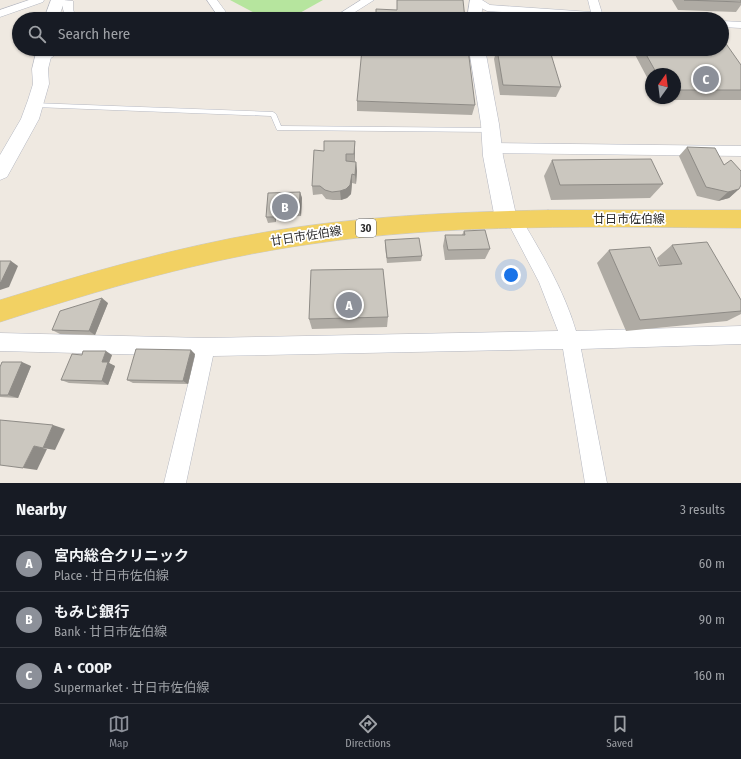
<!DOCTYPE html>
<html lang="en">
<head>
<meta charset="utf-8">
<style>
	:root { --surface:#171b24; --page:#20242c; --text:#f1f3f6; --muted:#9ea1a6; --line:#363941; --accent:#8c9099 }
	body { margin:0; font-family:"Fira Sans Condensed","Noto Sans JP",sans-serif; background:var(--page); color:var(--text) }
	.compass { position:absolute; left:645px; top:68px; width:36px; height:36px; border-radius:50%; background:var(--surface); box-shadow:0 1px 3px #0004; rotate:14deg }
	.you { position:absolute; left:511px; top:275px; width:14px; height:14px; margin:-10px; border:3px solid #fff; border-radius:50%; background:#1a73e8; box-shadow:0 0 0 6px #1a73e833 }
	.badge { display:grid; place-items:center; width:26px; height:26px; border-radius:50%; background:var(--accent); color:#fff; font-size:13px; font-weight:700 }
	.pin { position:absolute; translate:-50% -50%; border:2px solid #fff; box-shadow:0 1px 4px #0006 }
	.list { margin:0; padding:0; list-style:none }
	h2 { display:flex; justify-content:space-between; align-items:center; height:52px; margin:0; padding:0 16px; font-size:17px }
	h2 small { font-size:13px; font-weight:400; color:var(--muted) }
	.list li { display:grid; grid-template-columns:26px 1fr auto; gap:12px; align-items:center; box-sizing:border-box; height:56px; padding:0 16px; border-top:1px solid var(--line) }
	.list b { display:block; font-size:15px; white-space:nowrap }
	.list p { margin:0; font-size:13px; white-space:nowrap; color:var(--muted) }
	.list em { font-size:13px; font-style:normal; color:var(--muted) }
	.icon { flex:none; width:22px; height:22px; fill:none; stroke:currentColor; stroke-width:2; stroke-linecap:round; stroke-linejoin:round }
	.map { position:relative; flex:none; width:741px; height:483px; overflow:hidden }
	.search { position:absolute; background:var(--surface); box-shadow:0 1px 3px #0004; left:12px; right:12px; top:12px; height:44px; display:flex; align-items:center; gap:10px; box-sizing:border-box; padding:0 14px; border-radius:22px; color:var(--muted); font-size:15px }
	.sheet { height:220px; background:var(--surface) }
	nav { display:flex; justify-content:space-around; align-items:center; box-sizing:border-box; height:56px; border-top:1px solid var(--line); background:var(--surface); font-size:11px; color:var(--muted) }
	nav a { display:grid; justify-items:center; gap:2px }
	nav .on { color:var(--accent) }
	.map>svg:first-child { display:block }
</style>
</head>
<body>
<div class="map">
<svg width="741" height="483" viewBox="0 0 741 483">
	<rect width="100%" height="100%" fill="#efe9e1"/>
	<polygon fill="#b6e59e" points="230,0 323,0 289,19 266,19"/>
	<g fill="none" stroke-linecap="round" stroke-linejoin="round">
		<g stroke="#b4b7c1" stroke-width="1">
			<polygon id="lane" points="33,103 273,112 276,114 281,126 490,128 493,130 490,132 279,130 277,130 271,116 35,107 33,107"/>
		</g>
		<g stroke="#b4b7c1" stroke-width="1">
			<g id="street">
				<polygon points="29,0 44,0 43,2 0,17 0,10"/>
				<polygon points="63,0 73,1 73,9 76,19 66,19 63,9"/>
				<polygon points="207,0 217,0 228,15 234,19 220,19"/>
				<polygon points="361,0 374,0 344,19 331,19"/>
				<polygon points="471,0 482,0 490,5 591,12 588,0 598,0 602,13 650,16 655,19 602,19 487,11 472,3"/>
				<polygon points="722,21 741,22 741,28 722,27"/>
				<polygon points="49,49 63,49 47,61 39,61 37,58"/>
				<polygon points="492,143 741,146 741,156 492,153 487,152 485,148 487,144"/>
				<path d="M 514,213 L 519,215 C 541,252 564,290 576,331 L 741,326 L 741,344 L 581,349 L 607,483 L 585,483 L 563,349 L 213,356 L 186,483 L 164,483 L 195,356 L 0,351 L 0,333 L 206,338 L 558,331 L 539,282 L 506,219 L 509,215 Z"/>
			</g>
		</g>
		<g stroke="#b4b7c1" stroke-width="1">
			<g id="secondary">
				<polygon points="51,0 65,0 58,19 44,19"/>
				<polygon points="470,0 483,1 481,19 467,19"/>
				<polygon points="37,49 53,49 48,69 49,84 39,119 7,177 0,180 0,155 21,119 28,100 33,84 32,69"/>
				<polygon points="469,49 485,49 499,124 503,156 517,219 514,225 506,228 498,225 495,219 483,156 481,124"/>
			</g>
		</g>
		<g stroke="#c9c9c9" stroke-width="1">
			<path id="primary" d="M 548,210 L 741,210 L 741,228 C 598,227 453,223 311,244 C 205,259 102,289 0,322 L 0,300 C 87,273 176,247 266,232 C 359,216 454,212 548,210 Z"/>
		</g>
		<use href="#lane" fill="#fff" fill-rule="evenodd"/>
		<use href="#street" fill="#fff" fill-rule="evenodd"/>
		<use href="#secondary" fill="#fff" fill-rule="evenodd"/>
		<use href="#primary" fill="#f2d163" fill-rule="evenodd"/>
	</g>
	<g fill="#afaba4">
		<polygon points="672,0 741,0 741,5 736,12 678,10"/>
		<polygon points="497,49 561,87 556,97 500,95 494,59"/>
		<polygon points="632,49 722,49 741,65 741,100 671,100 670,98 675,98 675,74 651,74 651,85"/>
		<polygon points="357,101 475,105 472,115 357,111"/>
		<polygon points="355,141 355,162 356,162 357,171 356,184 352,183 351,194 347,198 341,200 333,200 326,199 322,194 313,195 312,186"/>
		<polygon points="687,147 724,165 739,189 729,198 718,201 697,196 679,156"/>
		<polygon points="552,160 663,184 650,198 551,200 544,176"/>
		<polygon points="300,192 302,198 301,216 276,217 276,222 268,223 266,217"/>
		<polygon points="464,231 490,249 485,259 445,260 443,246 445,235 462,235"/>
		<polygon points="385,240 422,256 421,261 387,263 385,246"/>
		<polygon points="672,245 741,300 741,314 727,321 626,331 597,263 609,250 660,266 657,258"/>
		<polygon points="108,303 95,335 60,334 52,330"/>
		<polygon points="388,317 387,327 312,329 309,319"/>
		<polygon points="195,354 188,384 133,383 127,380"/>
		<polygon points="112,355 109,363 115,366 108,385 69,383 61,380"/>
		<polygon points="31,366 18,398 0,397 0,367"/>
	</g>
	<g fill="#8e8b86">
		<polygon points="355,141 355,151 354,163 354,154"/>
		<polygon points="356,162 357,171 356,184 355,175"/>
		<polygon points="352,174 352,183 351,194 347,198 341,200 340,191"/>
		<polygon points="739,189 729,198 718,201 728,192"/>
		<polygon points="300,192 302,198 301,216 299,210"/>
		<polygon points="274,211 276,217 276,222 274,217"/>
		<polygon points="11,261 18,266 9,287 0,290 0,283"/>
		<polygon points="102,298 108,303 95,335 89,331"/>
		<polygon points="191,350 195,354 188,384 183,381"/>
		<polygon points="106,351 112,355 109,363 115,366 108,385 102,381 102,362"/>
		<polygon points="22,362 31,366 18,398 8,395"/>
		<polygon points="53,425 65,429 55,450 43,448"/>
		<polygon points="34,446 47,449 37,470 23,468"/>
	</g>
	<g fill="#cbc7bf" stroke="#8e8b86">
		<polygon points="397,0 463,0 465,19 376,19 376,9 397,10"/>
		<polygon points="684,0 741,0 741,2"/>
		<polygon points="722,38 741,65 741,90 678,90 675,85 675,74 657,74 643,49 722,49"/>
		<polygon points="362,49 468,49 475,105 357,101"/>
		<polygon points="497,49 550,51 561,87 503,85"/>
		<polygon points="324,141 355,141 354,154 346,154 346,161 356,162 355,175 352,174 350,185 346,189 340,191 332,192 325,190 320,186 312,186 314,150 324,151"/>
		<polygon points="687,147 715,148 724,165 731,160 741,171 741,185 739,189 728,192 706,187"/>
		<polygon points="651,159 663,184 560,185 552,160"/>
		<polygon points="300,192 299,210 274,211 274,217 266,217 268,193"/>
		<polygon points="485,230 490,249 448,250 445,235 465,235 464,231"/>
		<polygon points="419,238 422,256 387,258 385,240"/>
		<polygon points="707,242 741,300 741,311 640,320 609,250 650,247 659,266 682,264 672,245"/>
		<polygon points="0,261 11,261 1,282 0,283"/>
		<polygon points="383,269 388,317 309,319 311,270"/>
		<polygon points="102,298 89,331 52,330 60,311"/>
		<polygon points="136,349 191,350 183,381 127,380"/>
		<polygon points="83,351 106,351 102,362 108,362 102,381 61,380 72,354 82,355"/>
		<polygon points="2,362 22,362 8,395 0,395 0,367"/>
		<polygon points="0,420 53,425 43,448 34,446 23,468 0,465"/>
	</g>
	<g text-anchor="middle" stroke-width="3.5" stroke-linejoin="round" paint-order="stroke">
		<rect fill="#fff" stroke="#6d6d6d" stroke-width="1" x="356" y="219" width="20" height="18" rx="3"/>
		<g font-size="11" font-weight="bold" fill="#2e2e2e">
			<text x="366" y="232">30</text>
		</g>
		<g font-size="12" fill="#2e2e2e" stroke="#fff">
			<text x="629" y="223">廿日市佐伯線</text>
			<text transform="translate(306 236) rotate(-9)" y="4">廿日市佐伯線</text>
		</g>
	</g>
</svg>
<svg class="compass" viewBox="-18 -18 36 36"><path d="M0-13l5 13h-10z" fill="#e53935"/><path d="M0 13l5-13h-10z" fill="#9ea1a6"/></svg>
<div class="you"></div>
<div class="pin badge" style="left:349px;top:305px">A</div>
<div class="pin badge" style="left:285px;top:207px">B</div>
<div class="pin badge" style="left:706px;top:79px">C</div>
<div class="search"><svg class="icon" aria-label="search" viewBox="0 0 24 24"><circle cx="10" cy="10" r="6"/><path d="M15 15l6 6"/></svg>Search here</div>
</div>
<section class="sheet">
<h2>Nearby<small>3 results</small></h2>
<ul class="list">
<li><span class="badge">A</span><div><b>宮内総合クリニック</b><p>Place · 廿日市佐伯線</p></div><em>60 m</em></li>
<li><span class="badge">B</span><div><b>もみじ銀行</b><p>Bank · 廿日市佐伯線</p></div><em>90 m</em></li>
<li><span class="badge">C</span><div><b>A・COOP</b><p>Supermarket · 廿日市佐伯線</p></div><em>160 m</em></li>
</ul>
</section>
<nav>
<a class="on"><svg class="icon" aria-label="map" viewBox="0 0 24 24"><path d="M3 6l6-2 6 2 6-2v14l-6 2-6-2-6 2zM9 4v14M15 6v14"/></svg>Map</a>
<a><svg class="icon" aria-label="directions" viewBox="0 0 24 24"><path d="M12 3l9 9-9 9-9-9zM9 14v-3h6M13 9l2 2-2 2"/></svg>Directions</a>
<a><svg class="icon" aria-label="saved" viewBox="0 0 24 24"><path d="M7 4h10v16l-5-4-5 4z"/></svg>Saved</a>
</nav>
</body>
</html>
